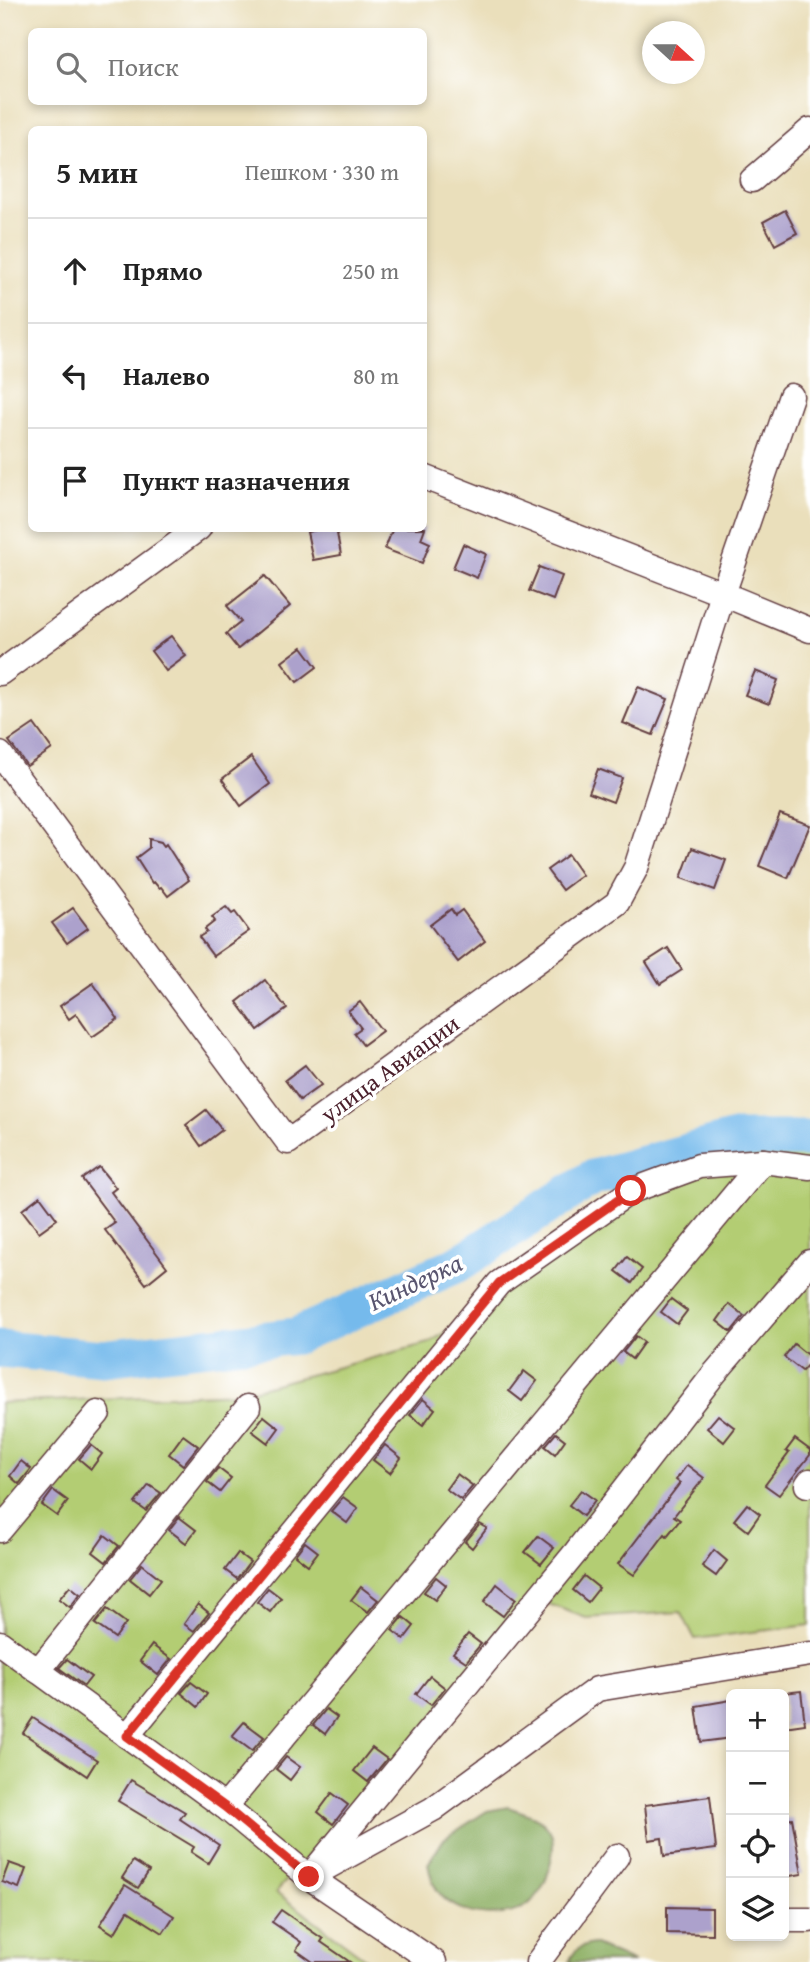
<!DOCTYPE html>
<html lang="ru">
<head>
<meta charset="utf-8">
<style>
	:root { --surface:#fff; --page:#f2f2f2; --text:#222; --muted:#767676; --line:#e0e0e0 }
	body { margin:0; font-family:"Gentium Book Plus",serif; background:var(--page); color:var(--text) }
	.controls { position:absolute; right:21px; bottom:21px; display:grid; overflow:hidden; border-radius:10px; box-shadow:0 4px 10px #0003 }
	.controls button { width:63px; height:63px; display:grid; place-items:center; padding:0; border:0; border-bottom:2px solid var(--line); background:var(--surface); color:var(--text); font:35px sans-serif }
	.compass { position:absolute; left:642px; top:21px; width:63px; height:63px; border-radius:50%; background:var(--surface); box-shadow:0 4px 10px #0003; rotate:111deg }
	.stop { position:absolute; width:21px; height:21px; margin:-16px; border:5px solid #d93025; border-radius:50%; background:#fff }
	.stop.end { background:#d93025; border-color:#fff; box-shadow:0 2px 7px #0008 }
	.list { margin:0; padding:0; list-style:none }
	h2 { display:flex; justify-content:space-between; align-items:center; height:91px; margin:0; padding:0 28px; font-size:30px }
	h2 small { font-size:23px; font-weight:400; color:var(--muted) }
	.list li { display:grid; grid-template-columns:46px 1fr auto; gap:21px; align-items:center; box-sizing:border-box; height:105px; padding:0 28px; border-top:2px solid var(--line) }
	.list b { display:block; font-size:26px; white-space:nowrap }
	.list em { font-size:23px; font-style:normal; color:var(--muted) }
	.icon { flex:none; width:38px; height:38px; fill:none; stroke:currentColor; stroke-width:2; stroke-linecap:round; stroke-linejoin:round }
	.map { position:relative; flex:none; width:810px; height:1962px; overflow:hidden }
	.search { position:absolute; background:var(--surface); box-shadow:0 4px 10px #0003; left:28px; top:28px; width:399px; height:77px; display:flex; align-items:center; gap:18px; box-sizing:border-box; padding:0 24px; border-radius:10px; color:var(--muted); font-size:26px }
	.panel { position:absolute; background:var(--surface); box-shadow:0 4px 10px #0003; left:28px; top:126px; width:399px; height:406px; border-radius:10px }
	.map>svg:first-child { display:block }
</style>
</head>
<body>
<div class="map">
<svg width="810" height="1962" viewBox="0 0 810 1962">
	<rect width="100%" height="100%" fill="#fff"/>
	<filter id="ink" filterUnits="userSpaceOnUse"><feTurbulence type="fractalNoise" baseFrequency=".0143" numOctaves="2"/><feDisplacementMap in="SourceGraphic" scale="14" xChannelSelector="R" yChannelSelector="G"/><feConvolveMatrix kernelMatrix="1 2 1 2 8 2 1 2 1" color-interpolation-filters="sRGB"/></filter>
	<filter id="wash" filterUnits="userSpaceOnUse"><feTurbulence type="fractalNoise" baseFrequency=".00686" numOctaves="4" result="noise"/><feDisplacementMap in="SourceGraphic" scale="28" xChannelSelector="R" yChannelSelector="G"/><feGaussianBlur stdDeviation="1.57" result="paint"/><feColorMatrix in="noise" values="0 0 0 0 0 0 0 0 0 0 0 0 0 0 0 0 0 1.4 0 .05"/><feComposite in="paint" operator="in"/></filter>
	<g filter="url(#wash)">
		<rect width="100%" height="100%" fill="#eadfbb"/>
		<polygon fill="#b3cd73" stroke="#7e764f" stroke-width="2" points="764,1148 810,1157 810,1625 695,1639 681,1612 586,1618 538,1600 276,1892 370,1962 0,1962 0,1403 241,1393 429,1343 649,1193"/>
		<g fill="#8eb065" stroke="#6c6848" stroke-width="2">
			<path d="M 508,1807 C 539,1818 560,1822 551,1861 C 548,1876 544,1888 533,1900 C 511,1923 460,1918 440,1894 C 433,1885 430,1875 428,1864 L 444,1839 L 487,1811 Z"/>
			<path d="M 593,1944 L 634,1962 L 569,1962 C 574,1950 580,1946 593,1944 Z"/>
		</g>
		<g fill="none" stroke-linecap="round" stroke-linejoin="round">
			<polyline stroke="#75baec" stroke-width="37" points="0,1349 103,1358 296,1336 458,1264 592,1178 734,1139 810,1139"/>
		</g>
		<g id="blocks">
			<g fill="#aca1cc">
				<polygon points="785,210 797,233 775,245 763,222"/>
				<polygon points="326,528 336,528 341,555 313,560 307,532"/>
				<polygon points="393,528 425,528 421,539 430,543 422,563 385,549"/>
				<polygon points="463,544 486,554 477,578 453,568"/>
				<polygon points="539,567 562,576 553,600 529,591"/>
				<polygon points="265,576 290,606 238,649 226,634 241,622 227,606"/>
				<polygon points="171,636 186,656 166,671 151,651"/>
				<polygon points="302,647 317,667 297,682 282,662"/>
				<polygon points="755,671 778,680 769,704 745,695"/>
				<polygon points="638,687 668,699 653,735 623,723"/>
				<polygon points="34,724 52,749 27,766 9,741"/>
				<polygon points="251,757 270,784 241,806 222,779"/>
				<polygon points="598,769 622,778 613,802 589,793"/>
				<polygon points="780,814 810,825 788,878 759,866"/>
				<polygon points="149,839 161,842 164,846 166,844 189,880 168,896 161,887 159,888 154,882 152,883 136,858 149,848"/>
				<polygon points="692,848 726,860 715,890 681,878"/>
				<polygon points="568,855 582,875 562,890 547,870"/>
				<polygon points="226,907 232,914 235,912 249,931 213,956 199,937 207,932 205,929 215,921 212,917"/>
				<polygon points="73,908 88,928 67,943 52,923"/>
				<polygon points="451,909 455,915 462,910 485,941 458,962 430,925"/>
				<polygon points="668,948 682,970 660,984 646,962"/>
				<polygon points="265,980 287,1009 258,1030 237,1002"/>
				<polygon points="93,983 118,1019 92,1037 76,1014 69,1019 60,1006"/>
				<polygon points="360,1002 382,1031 363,1045 354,1033 361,1028 348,1011"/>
				<polygon points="305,1065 321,1085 300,1100 285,1080"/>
				<polygon points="206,1110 222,1130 201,1146 186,1125"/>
				<polygon points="99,1167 116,1188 111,1192 167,1267 146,1284 105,1230 115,1223 82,1179"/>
				<polygon points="40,1196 57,1219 39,1232 22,1210"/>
				<polygon points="627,1257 642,1269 632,1283 616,1271"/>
				<polygon points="671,1299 687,1311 677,1324 661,1312"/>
				<polygon points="729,1304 744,1316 731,1332 717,1321"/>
				<polygon points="636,1336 644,1342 632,1359 623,1352"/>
				<polygon points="794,1344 810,1357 810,1362 802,1371 784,1357"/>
				<polygon points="524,1371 537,1381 522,1401 509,1391"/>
				<polygon points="423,1399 435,1409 423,1425 410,1415"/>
				<polygon points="718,1415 735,1428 724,1442 707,1428"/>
				<polygon points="264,1416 279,1428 268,1443 252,1431"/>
				<polygon points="556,1433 565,1440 555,1454 545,1446"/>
				<polygon points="183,1435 198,1446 183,1465 169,1454"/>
				<polygon points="795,1439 810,1450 810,1455 779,1495 765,1485 789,1453 786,1451"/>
				<polygon points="91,1445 102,1454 91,1469 79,1459"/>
				<polygon points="385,1445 401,1458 390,1473 373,1460"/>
				<polygon points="21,1461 31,1469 19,1484 10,1476"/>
				<polygon points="687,1465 704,1478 674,1516 680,1520 667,1536 665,1534 634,1575 618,1564 680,1483 676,1480"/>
				<polygon points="218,1468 231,1478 220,1492 207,1482"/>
				<polygon points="457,1474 473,1486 461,1500 446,1489"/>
				<polygon points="149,1485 161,1493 146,1511 135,1503"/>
				<polygon points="53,1490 68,1501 57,1516 42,1505"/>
				<polygon points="581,1490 595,1500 583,1516 569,1505"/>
				<polygon points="343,1497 358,1508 347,1523 331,1511"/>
				<polygon points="747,1504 760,1514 748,1531 734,1520"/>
				<polygon points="179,1517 196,1530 186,1543 169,1530"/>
				<polygon points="480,1524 487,1528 472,1548 465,1542"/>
				<polygon points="105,1535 119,1546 106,1562 93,1552"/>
				<polygon points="538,1536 554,1548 541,1564 525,1552"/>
				<polygon points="305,1542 318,1552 308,1565 295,1555"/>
				<polygon points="714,1550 727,1561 716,1576 702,1566"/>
				<polygon points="238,1553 250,1562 237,1579 225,1570"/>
				<polygon points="142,1564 161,1579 149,1594 130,1579"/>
				<polygon points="584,1576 599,1588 588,1602 573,1590"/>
				<polygon points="436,1577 446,1585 435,1600 424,1592"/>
				<polygon points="497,1584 516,1599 503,1616 484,1602"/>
				<polygon points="70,1586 80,1594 70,1607 59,1599"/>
				<polygon points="361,1587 378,1600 368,1612 351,1600"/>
				<polygon points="268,1588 281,1598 270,1612 257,1602"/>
				<polygon points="198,1604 209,1613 194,1631 184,1624"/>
				<polygon points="107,1609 126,1623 115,1638 95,1624"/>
				<polygon points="403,1617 414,1626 404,1639 392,1630"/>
				<polygon points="468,1634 481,1644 466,1662 453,1653"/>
				<polygon points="152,1645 171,1659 158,1675 140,1661"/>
				<polygon points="67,1659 91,1677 84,1686 59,1668"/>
				<polygon points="430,1676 445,1688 431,1705 416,1694"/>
				<polygon points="191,1682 207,1694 198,1707 181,1693"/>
				<polygon points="801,1691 805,1724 784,1727 784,1693"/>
				<polygon points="731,1700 731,1738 701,1742 696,1706"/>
				<polygon points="326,1709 337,1717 325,1734 313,1725"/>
				<polygon points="33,1718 97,1760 87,1776 23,1733"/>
				<polygon points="244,1722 264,1737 252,1751 232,1736"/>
				<polygon points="372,1748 387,1759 368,1782 354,1771"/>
				<polygon points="286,1757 300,1767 290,1780 276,1769"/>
				<polygon points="131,1780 185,1812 180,1819 219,1845 208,1863 191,1852 194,1847 118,1801"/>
				<polygon points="332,1793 348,1805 333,1824 318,1812"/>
				<polygon points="710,1796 716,1849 664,1856 662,1838 649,1840 645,1805"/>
				<polygon points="792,1818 802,1874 784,1877 784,1819"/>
				<polygon points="133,1861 149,1871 138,1888 122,1878"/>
				<polygon points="9,1863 26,1869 19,1888 2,1882"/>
				<polygon points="125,1885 174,1916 163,1933 128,1911 114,1934 100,1925"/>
				<polygon points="667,1907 712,1908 712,1934 667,1933"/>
				<polygon points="281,1910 323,1939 321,1942 350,1962 313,1962 296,1950 301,1942 272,1922"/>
			</g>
		</g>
	</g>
	<g filter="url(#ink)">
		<use href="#blocks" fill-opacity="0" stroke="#623c41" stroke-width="2"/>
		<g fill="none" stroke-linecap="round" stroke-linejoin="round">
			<g stroke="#623c41" stroke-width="27">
				<g id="minor">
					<polyline points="752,180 810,130"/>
					<polyline points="424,477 723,594 810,630"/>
					<polyline points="0,673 199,528"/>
					<polyline points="0,754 288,1142 617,903 636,868 723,594 791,396"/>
					<polyline points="807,1485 810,1481"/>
					<polyline points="0,1530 98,1413"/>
					<polyline points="0,1643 225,1807 309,1877 434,1962"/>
					<polyline points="38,1671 248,1407"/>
					<polyline points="127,1736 499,1283 631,1191 699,1166 763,1161"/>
					<polyline points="225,1807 763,1161 810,1167"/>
					<polyline points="322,1870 433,1809 597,1689 810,1654"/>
					<polyline points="309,1877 576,1552 714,1374 810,1262"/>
					<polyline points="784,1920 810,1920"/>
					<polyline points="538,1962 617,1856"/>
				</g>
			</g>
			<use href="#minor" stroke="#fff" stroke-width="24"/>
		</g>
	</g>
	<g fill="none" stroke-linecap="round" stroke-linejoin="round" filter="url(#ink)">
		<polyline stroke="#d93025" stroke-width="9" points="309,1877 225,1807 127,1736 499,1283 631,1191"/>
	</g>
	<g text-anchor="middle" stroke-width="7" stroke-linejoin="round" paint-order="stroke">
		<g font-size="24" fill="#4a1f2b" stroke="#fff">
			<text transform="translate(390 1069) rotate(-36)" y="8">улица Авиации</text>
		</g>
		<g font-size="26" font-style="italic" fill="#59556f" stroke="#fff">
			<text transform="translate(415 1282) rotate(-25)" y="9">Киндерка</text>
		</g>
	</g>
</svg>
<div class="controls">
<button>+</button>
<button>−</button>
<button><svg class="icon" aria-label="locate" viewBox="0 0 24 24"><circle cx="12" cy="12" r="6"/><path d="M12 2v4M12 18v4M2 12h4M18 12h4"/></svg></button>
<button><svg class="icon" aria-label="layers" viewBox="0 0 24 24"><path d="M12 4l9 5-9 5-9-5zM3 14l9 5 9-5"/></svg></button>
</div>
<svg class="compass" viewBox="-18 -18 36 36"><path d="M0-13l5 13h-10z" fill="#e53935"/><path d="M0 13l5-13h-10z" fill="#767676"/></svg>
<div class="stop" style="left:631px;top:1191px"></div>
<div class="stop end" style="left:309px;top:1877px"></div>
<div class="search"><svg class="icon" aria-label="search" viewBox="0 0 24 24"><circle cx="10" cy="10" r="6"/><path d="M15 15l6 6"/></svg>Поиск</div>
<section class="panel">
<h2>5 мин<small>Пешком · 330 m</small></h2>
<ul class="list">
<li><svg class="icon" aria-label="ahead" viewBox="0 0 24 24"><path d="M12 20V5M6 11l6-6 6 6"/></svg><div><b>Прямо</b></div><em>250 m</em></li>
<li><svg class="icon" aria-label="left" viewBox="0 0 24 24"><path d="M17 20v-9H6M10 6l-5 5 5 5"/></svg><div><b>Налево</b></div><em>80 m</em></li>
<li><svg class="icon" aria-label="arrive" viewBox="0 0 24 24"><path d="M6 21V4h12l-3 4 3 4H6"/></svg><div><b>Пункт назначения</b></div></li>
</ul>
</section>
</div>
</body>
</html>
